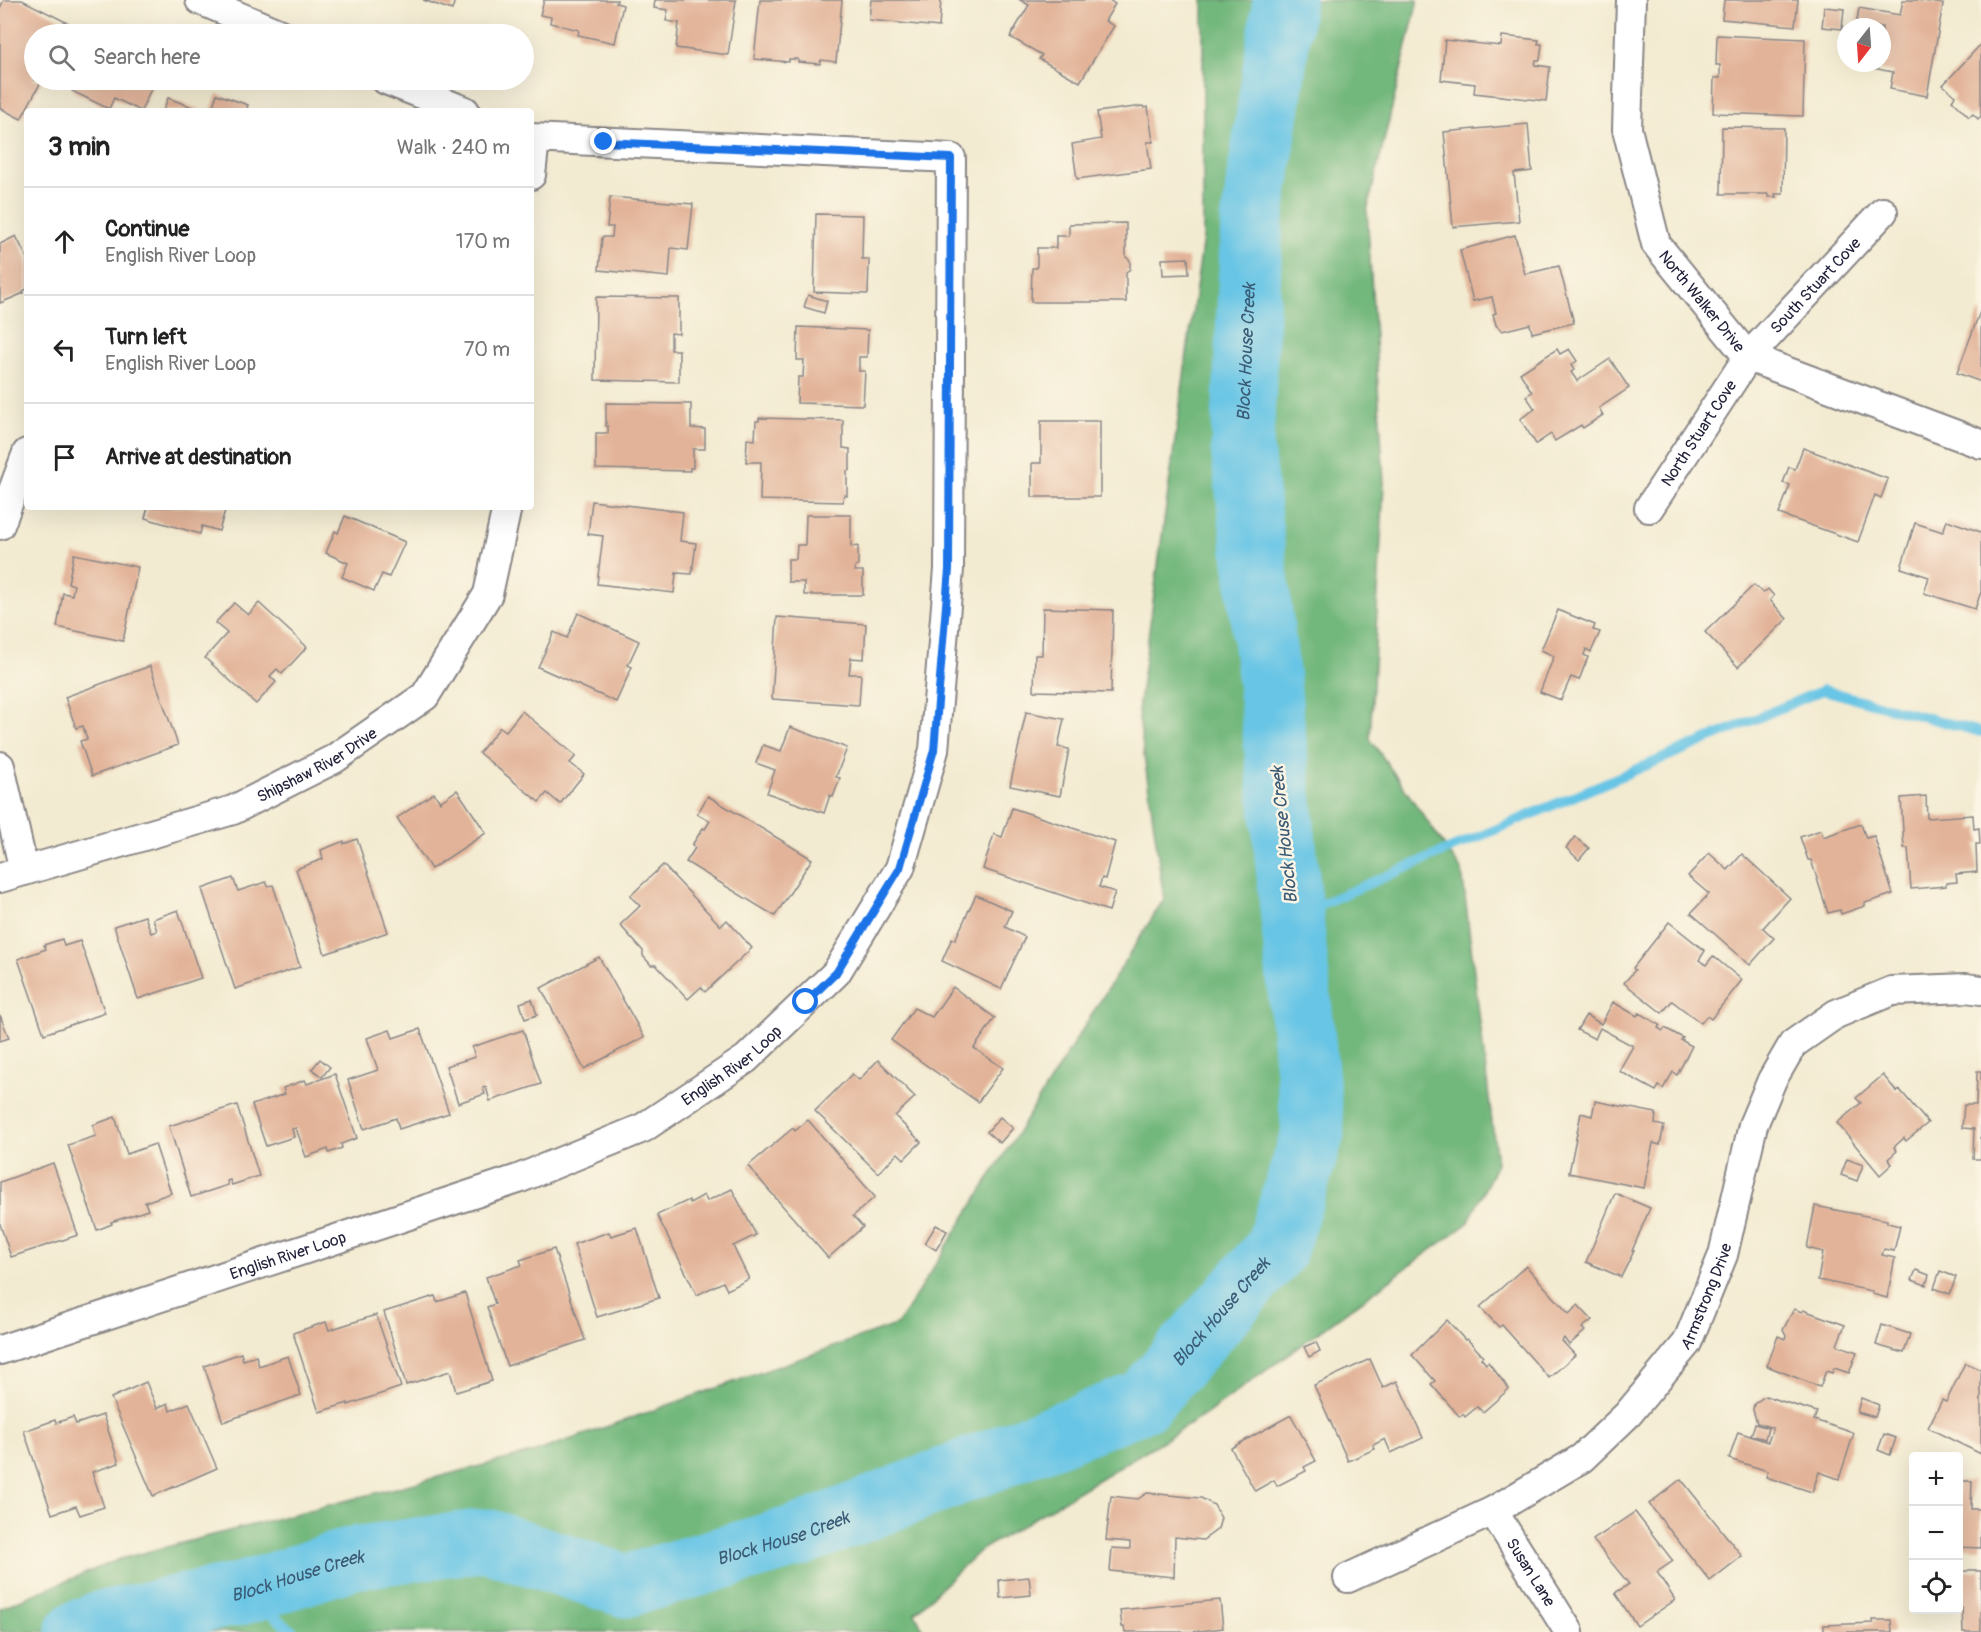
<!DOCTYPE html>
<html lang="en">
<head>
<meta charset="utf-8">
<style>
	:root { --surface:#fff; --page:#f2f2f2; --text:#222; --muted:#767676; --line:#e0e0e0 }
	body { margin:0; font-family:Pangolin,sans-serif; background:var(--page); color:var(--text) }
	.controls { position:absolute; right:18px; bottom:18px; display:grid; overflow:hidden; border-radius:6px; box-shadow:0 6px 24px #0002 }
	.controls button { width:54px; height:54px; display:grid; place-items:center; padding:0; border:0; border-bottom:2px solid var(--line); background:var(--surface); color:var(--text); font:30px sans-serif }
	.compass { position:absolute; left:1837px; top:18px; width:54px; height:54px; border-radius:50%; background:var(--surface); box-shadow:0 6px 24px #0002; rotate:197deg }
	.stop { position:absolute; width:18px; height:18px; margin:-14px; border:4px solid #1a73e8; border-radius:50%; background:#fff }
	.stop.end { background:#1a73e8; border-color:#fff; box-shadow:0 2px 6px #0008 }
	.list { margin:0; padding:0; list-style:none }
	h2 { display:flex; justify-content:space-between; align-items:center; height:78px; margin:0; padding:0 24px; font-size:26px }
	h2 small { font-size:20px; font-weight:400; color:var(--muted) }
	.list li { display:grid; grid-template-columns:39px 1fr auto; gap:18px; align-items:center; box-sizing:border-box; height:108px; padding:0 24px; border-top:2px solid var(--line) }
	.list b { display:block; font-size:22px; white-space:nowrap }
	.list p { margin:0; font-size:20px; white-space:nowrap; color:var(--muted) }
	.list em { font-size:20px; font-style:normal; color:var(--muted) }
	.icon { flex:none; width:33px; height:33px; fill:none; stroke:currentColor; stroke-width:2; stroke-linecap:round; stroke-linejoin:round }
	.map { position:relative; flex:none; width:1981px; height:1632px; overflow:hidden }
	.search { position:absolute; background:var(--surface); box-shadow:0 6px 24px #0002; left:24px; top:24px; width:510px; height:66px; display:flex; align-items:center; gap:15px; box-sizing:border-box; padding:0 21px; border-radius:33px; color:var(--muted); font-size:22px }
	.panel { position:absolute; background:var(--surface); box-shadow:0 6px 24px #0002; left:24px; top:108px; width:510px; height:402px; border-radius:6px }
	.map>svg:first-child { display:block }
</style>
</head>
<body>
<div class="map">
<svg width="1981" height="1632" viewBox="0 0 1981 1632">
	<rect width="100%" height="100%" fill="#fcf5e5"/>
	<filter id="ink" filterUnits="userSpaceOnUse"><feTurbulence type="fractalNoise" baseFrequency=".0167" numOctaves="2"/><feDisplacementMap in="SourceGraphic" scale="12" xChannelSelector="R" yChannelSelector="G"/><feConvolveMatrix kernelMatrix="1 2 1 2 8 2 1 2 1" color-interpolation-filters="sRGB"/></filter>
	<filter id="wash" filterUnits="userSpaceOnUse"><feTurbulence type="fractalNoise" baseFrequency=".008" numOctaves="4" result="noise"/><feDisplacementMap in="SourceGraphic" scale="24" xChannelSelector="R" yChannelSelector="G"/><feGaussianBlur stdDeviation="1.35" result="paint"/><feColorMatrix in="noise" values="0 0 0 0 0 0 0 0 0 0 0 0 0 0 0 0 0 1.4 0 .05"/><feComposite in="paint" operator="in"/></filter>
	<g filter="url(#wash)">
		<rect width="100%" height="100%" fill="#f3ebd1"/>
		<polygon fill="#72b77b" stroke="#4a6c5b" stroke-width="1.5" points="1203,0 1418,0 1367,211 1384,483 1370,739 1462,871 1497,1164 1468,1223 1205,1415 978,1552 915,1613 924,1632 0,1632 0,1608 120,1559 535,1452 898,1324 1164,899 1138,711 1203,237"/>
		<g fill="none" stroke-linecap="round" stroke-linejoin="round">
			<g stroke="#67c5e5" stroke-width="10">
				<polyline points="1293,916 1823,690 1981,732"/>
				<polyline points="244,1593 294,1632"/>
			</g>
			<path stroke="#67c5e5" stroke-width="63" id="s1" d="M 77,1632 L 101,1622 L 244,1593 L 353,1558 L 486,1540 L 626,1586 L 801,1535 L 1143,1401 L 1276,1249 L 1313,1133 L 1269,681 L 1242,448 L 1252,222 L 1284,0"/>
		</g>
		<g id="blocks">
			<g fill="#e2b398">
				<polygon points="4,0 22,0 72,25 67,34 34,34 34,80 42,80 21,119 0,108 0,8"/>
				<polygon points="423,0 455,0 452,10"/>
				<polygon points="544,0 617,0 616,3 623,5 615,43 578,35 579,30 550,23 551,17 540,15"/>
				<polygon points="655,0 736,0 728,55 676,48 679,23 666,21 668,10 654,8"/>
				<polygon points="760,0 842,0 836,62 821,60 820,64 798,62 798,59 789,59 789,62 754,59"/>
				<polygon points="871,0 941,0 939,27 869,20"/>
				<polygon points="1020,0 1109,0 1115,4 1105,21 1114,26 1080,82 1039,59 1042,55 1010,37 1029,5"/>
				<polygon points="1724,0 1798,0 1795,26 1722,19"/>
				<polygon points="1903,0 1917,0 1943,4 1927,96 1890,89 1893,72 1852,64 1882,63 1882,27 1856,27 1859,8 1900,15"/>
				<polygon points="1824,7 1844,9 1842,29 1822,27"/>
				<polygon points="1717,35 1805,39 1803,116 1713,113 1714,78 1720,78 1720,65 1716,65"/>
				<polygon points="1502,36 1539,40 1538,44 1542,44 1540,60 1536,60 1535,65 1550,67 1546,101 1474,93 1475,84 1441,80 1445,40 1501,46"/>
				<polygon points="1981,44 1981,116 1978,119 1973,114 1969,117 1952,100 1955,96 1943,85"/>
				<polygon points="77,80 155,80 141,111 114,98 109,109 72,91"/>
				<polygon points="217,94 248,105 246,111 211,111"/>
				<polygon points="168,98 203,111 163,111"/>
				<polygon points="1143,106 1144,108 1148,107 1153,142 1147,142 1151,169 1077,179 1072,144 1101,139 1097,112"/>
				<polygon points="1528,124 1532,171 1514,173 1519,221 1453,227 1444,132"/>
				<polygon points="1722,127 1784,128 1783,194 1775,194 1776,197 1768,197 1768,194 1721,194"/>
				<polygon points="610,197 693,204 688,250 671,248 669,277 599,270 602,237 612,237 613,227 607,227"/>
				<polygon points="816,214 863,215 862,259 869,259 868,294 814,292"/>
				<polygon points="1126,223 1126,257 1130,260 1130,269 1126,272 1126,302 1031,302 1032,268 1037,268 1037,248 1056,248 1056,236 1069,236 1069,224"/>
				<polygon points="1515,235 1525,274 1559,266 1574,323 1532,333 1530,324 1502,331 1496,325 1493,314 1496,313 1492,297 1473,301 1460,250"/>
				<polygon points="16,236 27,258 27,289 23,291 24,293 0,303 0,244"/>
				<polygon points="1188,258 1189,274 1163,275 1162,259"/>
				<polygon points="808,295 827,301 824,313 804,307"/>
				<polygon points="596,297 679,298 679,334 671,333 671,350 679,350 679,382 595,380"/>
				<polygon points="1981,309 1981,382 1957,373"/>
				<polygon points="798,327 868,330 867,357 859,357 859,371 865,371 863,405 797,403 798,377 803,377 804,360 797,360"/>
				<polygon points="1557,349 1560,354 1569,349 1577,361 1571,365 1574,370 1571,372 1577,381 1610,359 1629,388 1599,408 1603,415 1583,428 1581,425 1555,441 1551,434 1536,444 1520,419 1535,409 1526,396 1532,392 1520,373"/>
				<polygon points="606,403 691,404 691,428 705,429 705,449 693,449 693,468 690,468 690,471 596,469 596,433 608,433 608,426 606,426"/>
				<polygon points="759,418 843,420 843,448 850,449 850,470 847,471 847,496 844,495 843,502 760,500 761,462 746,462 747,439 755,440 756,421 759,421"/>
				<polygon points="1041,421 1100,421 1100,497 1032,497 1032,463 1041,463"/>
				<polygon points="1803,448 1888,479 1881,498 1875,495 1858,542 1779,514 1790,485 1783,483 1789,467 1795,469"/>
				<polygon points="592,501 683,512 680,541 696,543 692,574 676,573 674,593 597,584 603,536 588,534"/>
				<polygon points="148,507 226,507 219,531 202,526 200,534 145,518"/>
				<polygon points="806,515 851,515 851,547 858,546 858,566 855,567 855,571 863,571 863,595 804,595 804,582 788,582 788,559 796,559 797,545 805,545"/>
				<polygon points="345,516 405,542 389,577 382,574 374,591 342,577 348,563 326,553 335,531 338,533"/>
				<polygon points="1947,520 1981,532 1981,592 1975,609 1924,593 1929,577 1901,568 1915,523 1943,532"/>
				<polygon points="74,554 138,567 123,641 57,627 63,593 72,595 74,585 68,583"/>
				<polygon points="1754,585 1763,593 1768,589 1774,596 1770,600 1787,619 1738,667 1705,632"/>
				<polygon points="234,603 248,615 259,603 307,647 282,674 277,669 270,676 276,682 256,704 205,658 227,633 215,623"/>
				<polygon points="1043,608 1113,610 1111,693 1034,691 1035,655 1042,655"/>
				<polygon points="1558,610 1595,625 1593,630 1600,632 1591,652 1586,649 1584,655 1588,657 1579,680 1571,677 1561,700 1540,692 1554,656 1541,650"/>
				<polygon points="578,613 639,641 628,665 632,667 616,702 538,667 554,632 567,638"/>
				<polygon points="777,617 866,624 864,659 851,658 849,674 861,674 859,705 772,699"/>
				<polygon points="150,666 178,745 92,776 80,741 87,739 83,726 76,728 65,697"/>
				<polygon points="522,711 576,756 570,763 584,774 560,804 547,793 539,802 479,753 500,727 506,731"/>
				<polygon points="1026,712 1064,719 1058,747 1069,749 1060,796 1010,786"/>
				<polygon points="790,727 847,748 836,777 840,778 833,797 830,795 824,813 767,793 775,770 756,763 763,745 781,751"/>
				<polygon points="457,790 486,833 431,869 397,818 434,793 440,802"/>
				<polygon points="708,796 812,859 775,916 686,862 695,848 692,845 703,828 705,829 710,821 697,814"/>
				<polygon points="1926,796 1927,818 1973,815 1974,829 1979,828 1980,844 1976,844 1977,872 1956,874 1957,882 1946,883 1946,886 1911,889 1908,848 1904,848 1901,798"/>
				<polygon points="1012,808 1115,842 1105,879 1102,878 1099,887 1115,892 1109,911 983,869 994,834 1002,837"/>
				<polygon points="1861,824 1866,838 1874,836 1893,894 1865,903 1865,906 1841,914 1840,910 1828,913 1811,860 1808,860 1800,837 1821,830 1823,837"/>
				<polygon points="1575,837 1589,848 1579,860 1566,848"/>
				<polygon points="357,839 388,932 325,954 296,869 323,859 321,850 344,841 344,844"/>
				<polygon points="1709,853 1728,870 1742,854 1790,898 1763,928 1774,938 1750,965 1691,913 1709,894 1688,876"/>
				<polygon points="663,865 721,926 727,920 752,948 705,992 701,987 688,999 656,965 651,965 643,956 643,951 620,925 640,906 630,896"/>
				<polygon points="233,878 238,891 266,882 268,886 273,885 300,967 235,989 202,889"/>
				<polygon points="976,895 1012,911 1005,927 1025,937 1001,989 942,961 952,938 955,940"/>
				<polygon points="178,910 201,978 138,999 114,926 145,916 151,933 157,931 153,919"/>
				<polygon points="1669,922 1705,951 1699,960 1706,965 1713,956 1742,980 1711,1019 1707,1016 1701,1023 1672,1001 1662,1013 1624,983 1635,970 1633,968"/>
				<polygon points="62,939 64,946 80,941 105,1013 44,1034 18,959 46,949 44,945"/>
				<polygon points="599,957 644,1037 584,1069 541,988"/>
				<polygon points="953,987 995,1018 974,1048 1003,1068 978,1102 891,1040 914,1008 932,1017"/>
				<polygon points="532,999 537,1015 525,1019 520,1003"/>
				<polygon points="1613,1002 1637,1016 1639,1013 1660,1025 1658,1028 1663,1031 1665,1028 1683,1038 1681,1040 1692,1046 1677,1075 1673,1072 1663,1089 1659,1086 1656,1091 1619,1071 1633,1046 1600,1028 1595,1039 1577,1030 1586,1015 1601,1024"/>
				<polygon points="0,1015 9,1038 0,1041"/>
				<polygon points="420,1029 449,1113 399,1129 396,1118 364,1129 348,1080 378,1070 367,1038 390,1030 393,1038"/>
				<polygon points="523,1030 541,1084 490,1101 486,1087 483,1088 485,1094 458,1103 446,1066 475,1057 472,1047"/>
				<polygon points="320,1059 330,1067 322,1077 312,1069"/>
				<polygon points="878,1060 915,1097 895,1116 921,1142 904,1159 898,1153 878,1173 815,1111 852,1074 859,1080"/>
				<polygon points="1977,1071 1981,1071 1981,1159 1973,1159 1974,1129 1962,1128 1964,1105 1976,1105"/>
				<polygon points="335,1074 357,1138 341,1144 342,1148 329,1153 328,1149 306,1157 296,1128 292,1129 294,1137 266,1146 252,1105 285,1094 283,1088 305,1080 307,1084"/>
				<polygon points="1883,1075 1897,1092 1900,1090 1928,1123 1906,1141 1904,1138 1894,1147 1897,1151 1888,1159 1892,1164 1880,1175 1837,1123 1861,1103 1856,1098"/>
				<polygon points="1595,1101 1656,1113 1655,1124 1664,1126 1660,1145 1653,1143 1644,1188 1569,1173 1581,1113 1592,1116"/>
				<polygon points="237,1105 259,1176 232,1185 230,1180 227,1181 228,1185 191,1197 169,1126"/>
				<polygon points="115,1117 127,1154 155,1144 171,1193 145,1202 148,1210 111,1222 112,1224 97,1230 68,1145 96,1136 93,1125"/>
				<polygon points="1000,1117 1013,1128 1000,1143 987,1132"/>
				<polygon points="808,1120 875,1197 853,1216 863,1227 828,1258 748,1166 793,1128 795,1131"/>
				<polygon points="1847,1159 1863,1165 1857,1181 1841,1175"/>
				<polygon points="53,1163 78,1235 11,1257 0,1224 0,1182"/>
				<polygon points="732,1189 756,1235 733,1246 749,1279 727,1290 723,1282 697,1295 657,1215 689,1200 690,1203 704,1195 707,1201"/>
				<polygon points="1615,1193 1650,1208 1632,1251 1634,1251 1621,1277 1586,1262"/>
				<polygon points="1815,1206 1887,1220 1887,1223 1900,1226 1894,1251 1884,1249 1882,1255 1895,1258 1887,1298 1872,1294 1872,1291 1818,1280 1823,1252 1807,1248"/>
				<polygon points="936,1225 947,1231 936,1250 925,1243"/>
				<polygon points="637,1228 659,1298 597,1317 574,1244 609,1232 611,1236"/>
				<polygon points="554,1249 585,1340 507,1366 487,1307 495,1304 486,1277 522,1265 520,1260"/>
				<polygon points="1526,1266 1569,1314 1578,1305 1592,1320 1582,1328 1585,1331 1569,1345 1564,1338 1562,1341 1575,1355 1549,1378 1502,1325 1499,1327 1480,1307"/>
				<polygon points="1916,1270 1929,1275 1926,1285 1912,1280"/>
				<polygon points="1940,1271 1956,1277 1950,1294 1934,1288"/>
				<polygon points="465,1293 492,1381 456,1392 450,1371 406,1385 384,1312 435,1296 437,1302"/>
				<polygon points="1794,1309 1802,1312 1803,1310 1845,1325 1837,1345 1857,1352 1849,1373 1834,1368 1832,1373 1826,1371 1820,1387 1767,1366 1778,1336 1785,1339 1786,1336 1783,1330"/>
				<polygon points="376,1315 401,1387 348,1405 348,1403 319,1412 293,1333 326,1322 329,1330"/>
				<polygon points="1447,1320 1465,1340 1467,1339 1483,1356 1481,1358 1486,1364 1488,1362 1509,1389 1483,1412 1477,1407 1465,1417 1463,1414 1460,1417 1431,1384 1435,1381 1412,1355"/>
				<polygon points="1882,1325 1910,1334 1904,1353 1876,1345"/>
				<polygon points="1316,1342 1320,1351 1309,1357 1304,1347"/>
				<polygon points="241,1353 243,1360 256,1356 259,1366 288,1356 301,1395 223,1422 204,1366"/>
				<polygon points="1370,1359 1383,1388 1397,1381 1423,1438 1391,1453 1385,1439 1373,1445 1375,1449 1348,1461 1314,1385"/>
				<polygon points="1965,1363 1981,1370 1981,1454 1928,1428 1942,1400 1946,1402"/>
				<polygon points="146,1382 157,1408 168,1403 170,1411 189,1403 217,1468 153,1496 111,1398"/>
				<polygon points="1765,1396 1817,1412 1814,1420 1854,1433 1839,1479 1819,1472 1812,1492 1766,1477 1768,1471 1729,1459 1738,1432 1768,1442 1773,1428 1757,1423 1753,1410 1754,1404"/>
				<polygon points="1861,1398 1879,1405 1875,1417 1857,1412"/>
				<polygon points="103,1415 119,1463 92,1472 104,1507 80,1515 76,1506 52,1514 24,1431 55,1420 56,1423 73,1417 76,1424"/>
				<polygon points="1291,1415 1316,1461 1304,1467 1306,1471 1277,1486 1274,1480 1255,1491 1231,1448"/>
				<polygon points="1755,1424 1768,1428 1765,1439 1751,1435"/>
				<polygon points="1884,1434 1896,1438 1890,1455 1878,1450"/>
				<polygon points="1681,1479 1742,1556 1710,1581 1649,1504"/>
				<polygon points="1958,1481 1972,1481 1971,1509 1981,1509 1981,1548 1958,1547"/>
				<polygon points="1147,1493 1201,1498 1214,1505 1221,1518 1218,1529 1203,1540 1175,1537 1174,1577 1110,1571 1112,1548 1130,1549 1130,1542 1106,1540 1111,1496 1138,1499"/>
				<polygon points="1635,1512 1673,1561 1657,1572 1675,1600 1637,1626 1615,1593 1629,1584 1593,1540"/>
				<polygon points="1958,1571 1981,1571 1981,1632 1963,1632 1962,1608 1958,1608"/>
				<polygon points="1029,1577 1031,1595 1000,1598 999,1580"/>
				<polygon points="1220,1600 1223,1628 1193,1632 1125,1632 1124,1627 1122,1627 1120,1610"/>
				<polygon points="1872,1620 1891,1620 1892,1632 1824,1632 1824,1625 1873,1623"/>
			</g>
		</g>
	</g>
	<g filter="url(#ink)">
		<use href="#blocks" fill-opacity="0" stroke="#8a8686" stroke-width="1.5"/>
		<g fill="none" stroke-linecap="round" stroke-linejoin="round">
			<g stroke="#8a8686" stroke-width="32">
				<g id="minor">
					<polyline points="200,0 280,34"/>
					<path id="s2" d="M 1631,0 L 1627,129 L 1656,244 L 1748,357 L 1981,444"/>
					<polyline points="386,80 465,111"/>
					<polyline points="531,175 535,139"/>
					<path id="s3" d="M 1649,508 L 1748,357 L 1883,212"/>
					<polyline points="0,525 27,453"/>
					<polyline points="0,766 24,871"/>
					<path id="s4" d="M 0,878 L 233,810 L 334,759 L 425,696 L 488,594 L 507,507"/>
					<path id="s5" d="M 0,1350 L 518,1179 L 643,1128 L 746,1059 L 836,973 L 900,868 L 934,750 L 949,569 L 951,158 L 531,138"/>
					<path id="s6" d="M 1493,1511 L 1569,1632"/>
					<path id="s7" d="M 1348,1578 L 1493,1511 L 1582,1458 L 1628,1414 L 1687,1343 L 1723,1255 L 1753,1125 L 1772,1080 L 1793,1044 L 1836,1014 L 1892,991 L 1966,988 L 1981,990"/>
				</g>
			</g>
			<use href="#minor" stroke="#fff" stroke-width="28"/>
		</g>
	</g>
	<g fill="none" stroke-linecap="round" stroke-linejoin="round" filter="url(#ink)">
		<polyline stroke="#1a73e8" stroke-width="8" points="604,142 951,158 949,569 934,750 900,868 836,973 806,1002"/>
	</g>
	<g text-anchor="middle" stroke-width="5" stroke-linejoin="round" paint-order="stroke">
		<g font-size="16" fill="#22223b" stroke="#fcf5e5">
			<text dy="6" stroke="none"><textPath href="#s3" startOffset="279">South Stuart Cove</textPath></text>
			<text dy="6" stroke="none"><textPath href="#s2" startOffset="321">North Walker Drive</textPath></text>
			<text dy="6" stroke="none"><textPath href="#s3" startOffset="90">North Stuart Cove</textPath></text>
			<text dy="6" stroke="none"><textPath href="#s4" startOffset="338">Shipshaw River Drive</textPath></text>
			<text dy="6" stroke="none"><textPath href="#s5" startOffset="789">English River Loop</textPath></text>
			<text dy="6" stroke="none"><textPath href="#s5" startOffset="303">English River Loop</textPath></text>
			<text dy="6" stroke="none"><textPath href="#s7" startOffset="470">Armstrong Drive</textPath></text>
			<text dy="6" stroke="none"><textPath href="#s6" startOffset="72">Susan Lane</textPath></text>
		</g>
		<g font-size="18" font-style="italic" fill="#3a5b76" stroke="#fcf5e5">
			<text dy="6" stroke="none"><textPath href="#s1" startOffset="2226">Block House Creek</textPath></text>
			<text transform="translate(1284 835) rotate(-96)" y="6">Block House Creek</text>
			<text dy="6" stroke="none"><textPath href="#s1" startOffset="1236">Block House Creek</textPath></text>
			<text dy="6" stroke="none"><textPath href="#s1" startOffset="732">Block House Creek</textPath></text>
			<text dy="6" stroke="none"><textPath href="#s1" startOffset="228">Block House Creek</textPath></text>
		</g>
	</g>
</svg>
<div class="controls">
<button>+</button>
<button>−</button>
<button><svg class="icon" aria-label="locate" viewBox="0 0 24 24"><circle cx="12" cy="12" r="6"/><path d="M12 2v4M12 18v4M2 12h4M18 12h4"/></svg></button>
</div>
<svg class="compass" viewBox="-18 -18 36 36"><path d="M0-13l5 13h-10z" fill="#e53935"/><path d="M0 13l5-13h-10z" fill="#767676"/></svg>
<div class="stop" style="left:806px;top:1002px"></div>
<div class="stop end" style="left:604px;top:142px"></div>
<div class="search"><svg class="icon" aria-label="search" viewBox="0 0 24 24"><circle cx="10" cy="10" r="6"/><path d="M15 15l6 6"/></svg>Search here</div>
<section class="panel">
<h2>3 min<small>Walk · 240 m</small></h2>
<ul class="list">
<li><svg class="icon" aria-label="ahead" viewBox="0 0 24 24"><path d="M12 20V5M6 11l6-6 6 6"/></svg><div><b>Continue</b><p>English River Loop</p></div><em>170 m</em></li>
<li><svg class="icon" aria-label="left" viewBox="0 0 24 24"><path d="M17 20v-9H6M10 6l-5 5 5 5"/></svg><div><b>Turn left</b><p>English River Loop</p></div><em>70 m</em></li>
<li><svg class="icon" aria-label="arrive" viewBox="0 0 24 24"><path d="M6 21V4h12l-3 4 3 4H6"/></svg><div><b>Arrive at destination</b></div></li>
</ul>
</section>
</div>
</body>
</html>
